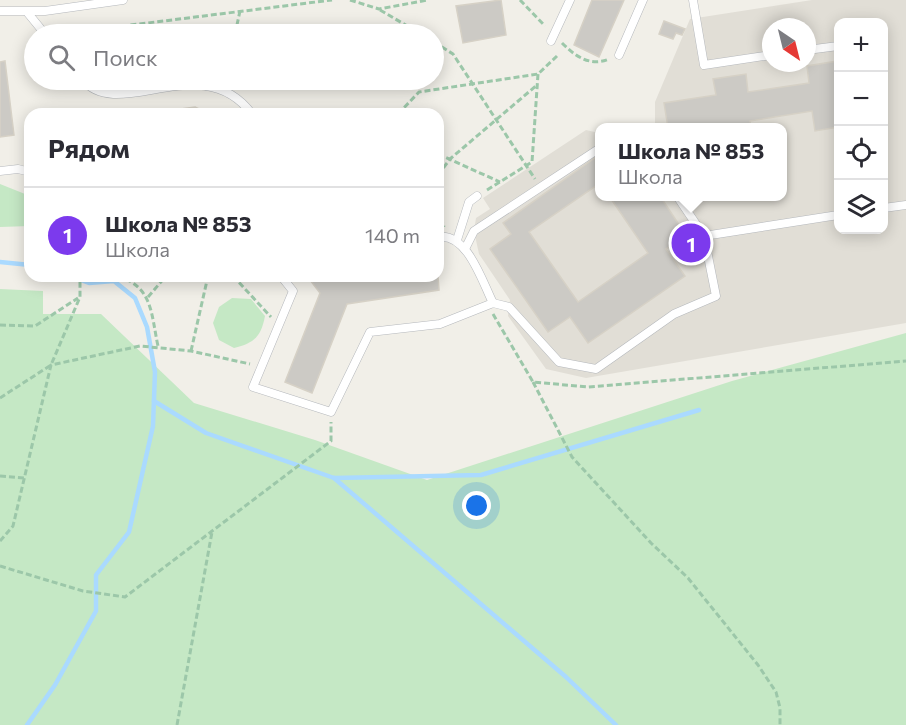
<!DOCTYPE html>
<html lang="ru">
<head>
<meta charset="utf-8">
<style>
	:root { --surface:#fff; --page:#f2f2f3; --text:#2b2b33; --muted:#7c7c81; --line:#e1e1e2; --accent:#7c3aed }
	body { margin:0; font-family:Commissioner,sans-serif; background:var(--page); color:var(--text) }
	.controls { position:absolute; right:18px; top:18px; display:grid; overflow:hidden; border-radius:12px; box-shadow:0 3px 15px #0003 }
	.controls button { width:54px; height:54px; display:grid; place-items:center; padding:0; border:0; border-bottom:2px solid var(--line); background:var(--surface); color:var(--text); font:30px sans-serif }
	.compass { position:absolute; left:762px; top:18px; width:54px; height:54px; border-radius:50%; background:var(--surface); box-shadow:0 3px 15px #0003; rotate:145deg }
	.you { position:absolute; left:477px; top:506px; width:21px; height:21px; margin:-15px; border:4px solid #fff; border-radius:50%; background:#1a73e8; box-shadow:0 0 0 9px #1a73e833 }
	.badge { display:grid; place-items:center; width:39px; height:39px; border-radius:50%; background:var(--accent); color:#fff; font-size:20px; font-weight:700 }
	.pin { position:absolute; translate:-50% -50%; border:3px solid #fff; box-shadow:0 2px 6px #0006 }
	.popup { position:absolute; left:595px; top:123px; width:192px; height:78px; box-sizing:border-box; display:grid; place-content:center; border-radius:12px; background:var(--surface); filter:drop-shadow(0 2px 4px #0005); font-size:20px; white-space:nowrap; color:var(--muted) }
	.popup b { font-size:22px; color:var(--text) }
	.popup::after { content:''; position:absolute; left:50%; top:100%; margin-left:-12px; border:12px solid transparent; border-top-color:var(--surface) }
	.list { margin:0; padding:0; list-style:none }
	h2 { display:flex; justify-content:space-between; align-items:center; height:78px; margin:0; padding:0 24px; font-size:26px }
	h2 small { font-size:20px; font-weight:400; color:var(--muted) }
	.list li { display:grid; grid-template-columns:39px 1fr auto; gap:18px; align-items:center; box-sizing:border-box; height:96px; padding:0 24px; border-top:2px solid var(--line) }
	.list b { display:block; font-size:22px; white-space:nowrap }
	.list p { margin:0; font-size:20px; white-space:nowrap; color:var(--muted) }
	.list em { font-size:20px; font-style:normal; color:var(--muted) }
	.icon { flex:none; width:33px; height:33px; fill:none; stroke:currentColor; stroke-width:2; stroke-linecap:round; stroke-linejoin:round }
	.map { position:relative; flex:none; width:906px; height:725px; overflow:hidden }
	.search { position:absolute; background:var(--surface); box-shadow:0 3px 15px #0003; left:24px; top:24px; width:420px; height:66px; display:flex; align-items:center; gap:15px; box-sizing:border-box; padding:0 21px; border-radius:33px; color:var(--muted); font-size:22px }
	.panel { position:absolute; background:var(--surface); box-shadow:0 3px 15px #0003; left:24px; top:108px; width:420px; height:174px; border-radius:18px }
	.map>svg:first-child { display:block }
</style>
</head>
<body>
<div class="map">
<svg width="906" height="725" viewBox="0 0 906 725">
	<rect width="100%" height="100%" fill="#f1efe8"/>
	<path fill="#e1ded6" fill-rule="evenodd" d="M 812,0 L 906,0 L 906,323 L 586,378 L 546,369 L 508,316 L 510,300 L 479,254 L 474,231 L 476,218 L 490,209 L 483,198 L 586,130 L 599,133 L 600,196 L 783,196 L 783,128 L 655,127 L 655,102 L 690,19 ZM 838,22 L 884,22 L 884,230 L 838,230 ZM 771,27 L 807,27 L 807,63 L 771,63 Z"/>
	<g fill="#c5e8c5">
		<polygon points="0,184 30,196 30,226 0,227"/>
		<polygon points="0,289 43,291 43,314 101,314 194,403 315,440 427,480 732,381 906,333 906,725 0,725"/>
		<path d="M 232,298 L 251,299 L 265,316 C 261,337 254,343 234,348 L 219,340 L 213,323 L 219,307 Z"/>
	</g>
	<g fill="none" stroke-linecap="round" stroke-linejoin="round">
		<g stroke="#aadaff" stroke-width="4.5">
			<polyline points="0,262 30,265"/>
			<polyline points="154,401 206,433 334,478 481,475 699,410"/>
			<polyline points="334,478 566,677 616,725"/>
			<polyline points="27,725 55,685 96,611 96,575 129,532 153,426 155,372 147,327 135,298 114,281 89,283 70,276"/>
		</g>
	</g>
	<g fill="#cccac5" stroke="#d6d1c6" stroke-width="1.5">
		<polygon points="501,0 506,35 463,43 456,6"/>
		<polygon points="592,0 624,0 599,57 574,45"/>
		<polygon points="664,21 685,29 682,35 676,33 673,39 659,34"/>
		<polygon points="5,61 14,135 0,137 0,62"/>
		<polygon points="838,61 838,127 815,131 812,111 750,121 751,128 668,128 664,103 716,95 713,79 746,74 748,92 809,83 807,66"/>
		<polygon points="195,107 209,114 144,114"/>
		<polygon points="599,155 600,183 529,232 578,302 648,253 609,196 660,196 686,235 666,249 685,276 588,343 570,317 548,332 490,249 511,234 503,223"/>
		<polygon points="307,276 438,276 439,290 347,304 312,393 285,382 320,293"/>
	</g>
	<g fill="none" stroke-linecap="round" stroke-linejoin="round">
		<g stroke="#b5b8bc" stroke-width="9">
			<g id="lane">
				<polyline points="693,0 704,65 771,55"/>
				<polyline points="0,11 45,11 123,0"/>
				<polyline points="27,12 45,34"/>
				<polyline points="551,41 570,0"/>
				<polyline points="807,50 838,46"/>
				<polyline points="619,55 643,0"/>
				<path d="M 83,80 C 119,123 202,47 252,114"/>
				<polyline points="0,171 18,169 30,172"/>
				<polyline points="884,208 906,205"/>
				<polyline points="704,236 838,215"/>
				<path d="M 438,237 C 467,232 482,281 493,303"/>
				<polyline points="457,240 469,202 477,196"/>
				<polyline points="465,249 474,231 600,148"/>
				<polyline points="281,276 293,291 253,387 331,412 370,332 440,324 493,303 509,307 559,362 596,369 674,314 716,296 704,236 677,196"/>
			</g>
		</g>
		<g stroke="#9cc7a9" stroke-width="3" stroke-dasharray="6 3" stroke-linecap="butt">
			<polyline points="350,0 379,9 428,0"/>
			<polyline points="520,0 545,26"/>
			<polyline points="380,10 421,34"/>
			<polyline points="59,34 332,0"/>
			<polyline points="235,34 240,11"/>
			<polyline points="434,42 453,54 535,179"/>
			<path d="M 562,43 C 575,56 590,67 609,59"/>
			<polyline points="398,114 419,92 538,74 557,56"/>
			<polyline points="438,154 500,182"/>
			<polyline points="438,175 450,159 537,85"/>
			<polyline points="487,190 532,162 538,74"/>
			<polyline points="438,209 444,227"/>
			<path d="M 117,276 C 153,286 151,314 158,346"/>
			<polyline points="233,276 271,317"/>
			<polyline points="148,297 166,276"/>
			<polyline points="493,314 533,382 588,387 906,361"/>
			<polyline points="0,325 35,326 78,298"/>
			<polyline points="191,351 208,276"/>
			<polyline points="533,382 572,457 651,543 688,578 758,665 776,692 780,708 780,725"/>
			<polyline points="0,398 51,365 80,297 80,276"/>
			<polyline points="0,476 24,478"/>
			<polyline points="0,541 13,526 51,365 140,346 191,351 250,364"/>
			<polyline points="0,566 83,591 125,597 331,441 331,422"/>
			<polyline points="177,725 212,532"/>
		</g>
		<use href="#lane" stroke="#fff" stroke-width="8"/>
	</g>
</svg>
<div class="controls">
<button>+</button>
<button>−</button>
<button><svg class="icon" aria-label="locate" viewBox="0 0 24 24"><circle cx="12" cy="12" r="6"/><path d="M12 2v4M12 18v4M2 12h4M18 12h4"/></svg></button>
<button><svg class="icon" aria-label="layers" viewBox="0 0 24 24"><path d="M12 4l9 5-9 5-9-5zM3 14l9 5 9-5"/></svg></button>
</div>
<svg class="compass" viewBox="-18 -18 36 36"><path d="M0-13l5 13h-10z" fill="#e53935"/><path d="M0 13l5-13h-10z" fill="#7c7c81"/></svg>
<div class="you"></div>
<div class="pin badge" style="left:691px;top:243px">1</div>
<div class="popup"><b>Школа № 853</b>Школа</div>
<div class="search"><svg class="icon" aria-label="search" viewBox="0 0 24 24"><circle cx="10" cy="10" r="6"/><path d="M15 15l6 6"/></svg>Поиск</div>
<section class="panel">
<h2>Рядом<small></small></h2>
<ul class="list">
<li><span class="badge">1</span><div><b>Школа № 853</b><p>Школа</p></div><em>140 m</em></li>
</ul>
</section>
</div>
</body>
</html>
